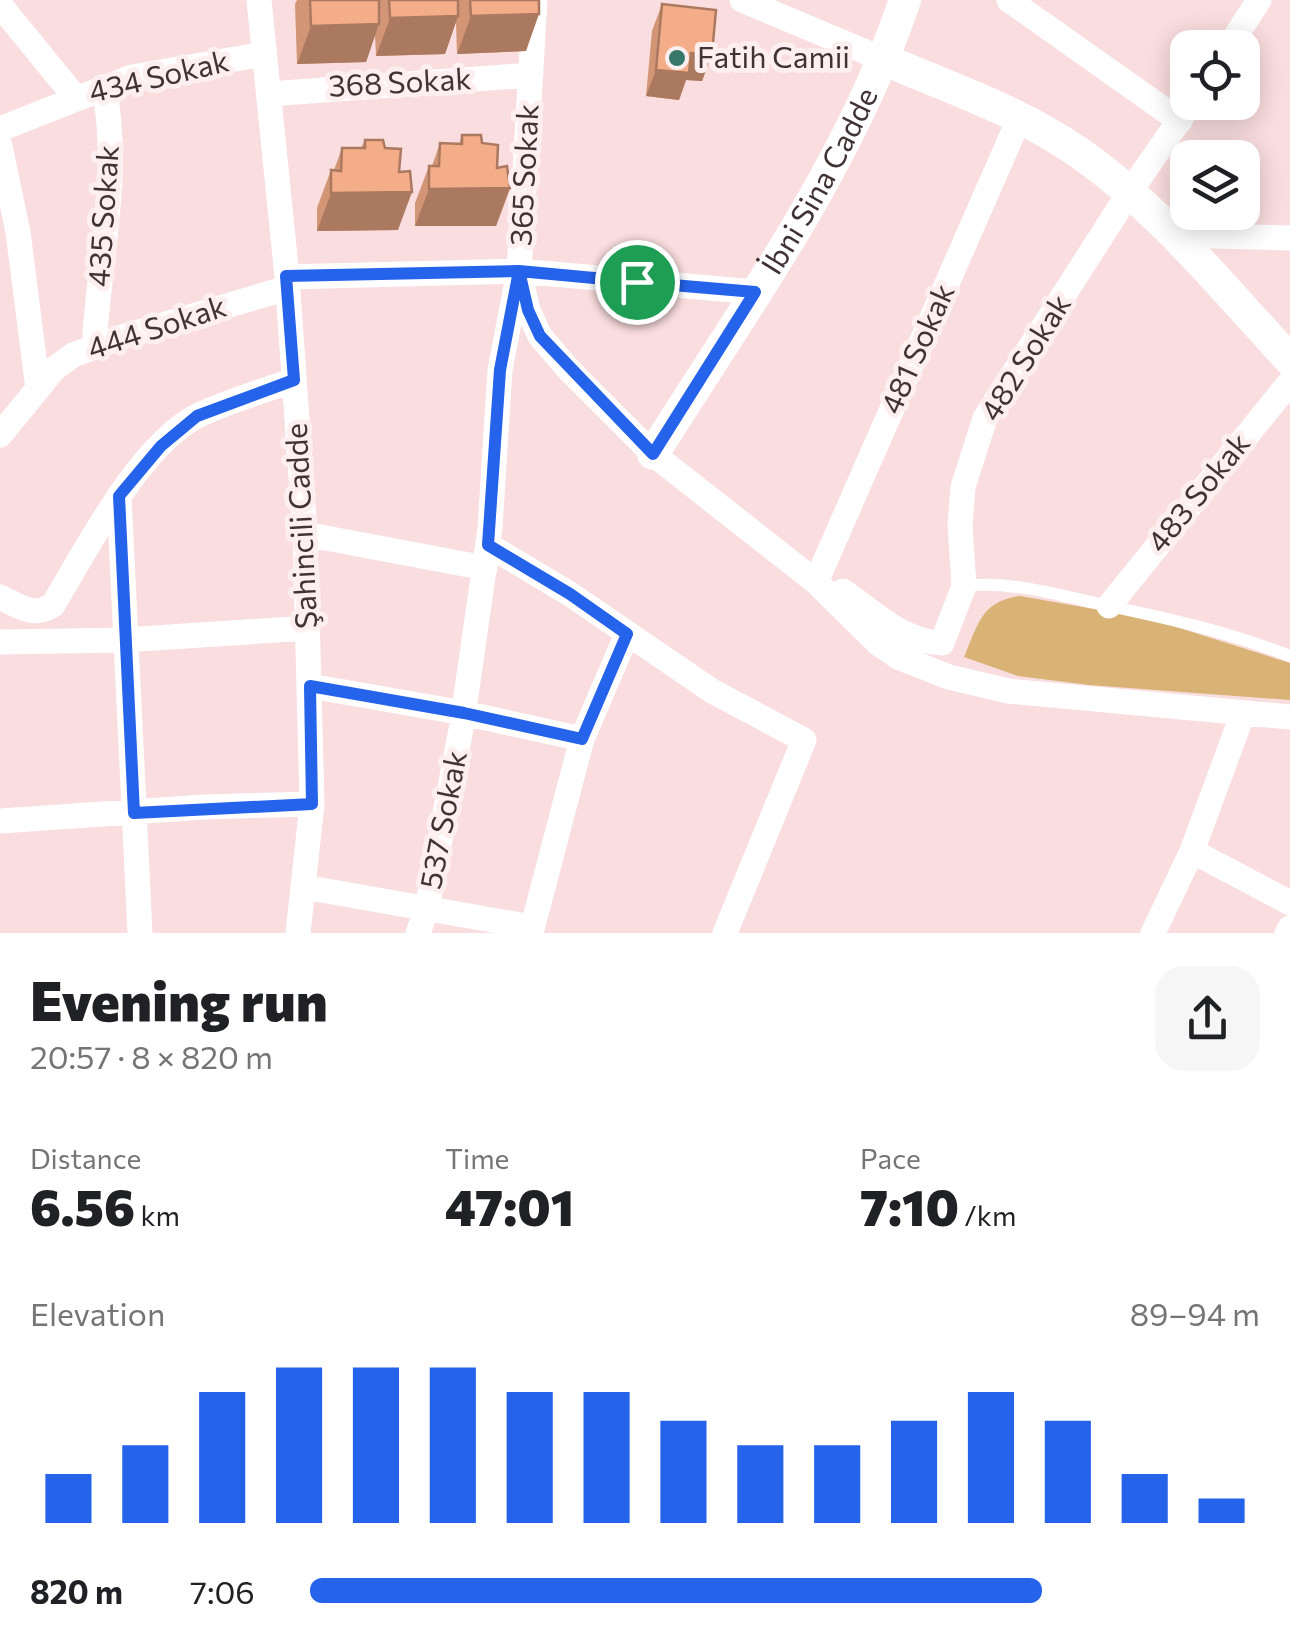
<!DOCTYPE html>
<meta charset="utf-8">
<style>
:root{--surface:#fff;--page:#f6f6f6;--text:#202124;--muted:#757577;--accent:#2563eb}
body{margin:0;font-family:Commissioner,sans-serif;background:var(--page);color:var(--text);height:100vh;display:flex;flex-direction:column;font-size:38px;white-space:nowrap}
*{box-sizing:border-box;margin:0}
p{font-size:32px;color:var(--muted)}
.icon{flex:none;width:55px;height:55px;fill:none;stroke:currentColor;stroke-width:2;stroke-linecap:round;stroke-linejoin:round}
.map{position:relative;height:933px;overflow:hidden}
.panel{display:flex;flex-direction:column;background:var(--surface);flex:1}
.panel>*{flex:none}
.controls{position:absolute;left:1170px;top:30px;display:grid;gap:20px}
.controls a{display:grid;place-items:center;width:90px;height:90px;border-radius:20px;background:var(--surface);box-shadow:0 5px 25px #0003;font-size:50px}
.pin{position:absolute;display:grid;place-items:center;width:85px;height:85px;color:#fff;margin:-42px;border:5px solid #fff;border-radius:50%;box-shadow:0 2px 10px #0007}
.round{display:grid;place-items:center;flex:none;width:105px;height:105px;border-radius:30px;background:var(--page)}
.summary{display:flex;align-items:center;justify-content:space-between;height:170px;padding:0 30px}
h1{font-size:55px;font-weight:800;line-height:75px}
.stats{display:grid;grid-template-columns:repeat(3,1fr);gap:15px;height:170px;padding:10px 30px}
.stats div{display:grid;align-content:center}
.stats b{font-size:50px;font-weight:800}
.stats small{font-size:28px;font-weight:400}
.stats p{font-size:28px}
.chart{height:280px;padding:20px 30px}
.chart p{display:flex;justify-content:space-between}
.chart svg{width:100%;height:180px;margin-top:10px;stroke:var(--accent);stroke-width:6}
ul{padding:0 30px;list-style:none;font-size:32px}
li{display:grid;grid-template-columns:160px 120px 1fr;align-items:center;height:75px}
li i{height:25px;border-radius:12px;background:var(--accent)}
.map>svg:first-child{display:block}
.green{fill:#d8b375}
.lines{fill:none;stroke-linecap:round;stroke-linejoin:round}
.lane{stroke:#fff;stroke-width:12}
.street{stroke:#fff;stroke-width:25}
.secondary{stroke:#fff;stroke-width:32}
.wall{fill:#d29576}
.shaded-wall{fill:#ab7960}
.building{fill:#f4ad89;stroke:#ab7960;stroke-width:2.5}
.route-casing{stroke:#fff;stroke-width:20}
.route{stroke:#2563eb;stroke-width:12}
.poi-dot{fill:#357869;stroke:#fdeeef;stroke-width:4}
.labels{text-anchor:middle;stroke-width:10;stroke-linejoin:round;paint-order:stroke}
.poi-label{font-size:30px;fill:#413334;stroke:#fdeeef;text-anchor:start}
.street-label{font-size:30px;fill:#413334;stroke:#fdeeef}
</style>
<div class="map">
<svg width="1290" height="933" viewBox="0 0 1290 933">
<rect width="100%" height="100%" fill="#faddde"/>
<path class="green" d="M1020,596L1151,619L1290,663V700L1089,685L1018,676L964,657C978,625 981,601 1020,596Z"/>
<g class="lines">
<path class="lane" d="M964,586C1008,581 1052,593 1095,603C1162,617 1226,631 1290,656"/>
<path class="street" d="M259,0L287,277L305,534L312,804L298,933
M742,0L885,60
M1009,0L1180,121
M0,5L75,97
M1228,48L1259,0
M269,94L531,75
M0,129L132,77L264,54
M0,146L18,232L38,389
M1175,235L1290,238
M519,271L528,310L540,336L569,370L653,454L816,582L879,644L898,657L949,677L1008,691L1290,717
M287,277L519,271L755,292
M94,347C99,259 121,174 104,87
M0,435L54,369L73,355L122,337L287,288
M119,496L140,933
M305,534L485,568
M488,545L570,594L712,691L804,740L725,933
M816,582L1020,117
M843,591C875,613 903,642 942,643L964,586L960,525L963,487L985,418L1129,193L1192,102
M0,597C19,606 33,618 53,605C86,550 140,444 199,415C229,401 263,391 294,380
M1109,606L1290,382
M0,642L124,640L308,628
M310,686L464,713L582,739
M0,821L204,807L312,804
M1192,851L1290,903
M304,887L532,927
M418,933L427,908L462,724L490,528L500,370L519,271L535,0
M531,933L582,739L627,634
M1153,933L1192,851L1243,713
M1287,933L1290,928"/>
<g class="secondary">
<path d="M885,60C950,88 1019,111 1078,152C1159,208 1223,288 1290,360"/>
<path id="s1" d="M653,454C745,307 849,166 905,0"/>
</g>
</g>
<path class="wall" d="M297,0H539L526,51L457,54L456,22L445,54L376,56L375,35L366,62L297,64L295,4Z
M662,4L712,54L702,81L686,80L679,100L646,96L652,31Z
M462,135L482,143L510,188L496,226H415V203L429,166H432L440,143L459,144Z
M365,140L385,148L399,172L398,230L317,231V208L331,170H334L342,148H361Z"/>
<path class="shaded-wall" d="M539,14L526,51L457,54L471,16Z
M458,16L445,54L376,56L390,18Z
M379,24L366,62L297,64L311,26Z
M691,53L712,54L702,81L686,80L679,100L646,96L656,70Z
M510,188L496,226H415L429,189Z
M412,192L398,230L317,231L331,193Z"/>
<path class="building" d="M310,0H379V24L311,26Z
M389,0H458V16L390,18Z
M470,0H539V14L471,16Z
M662,4L716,10L712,54L691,53L689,73L656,70Z
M462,135H481L482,143L498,145L497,168L507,166L510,188L429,189V166H439L440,143L462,144Z
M365,140H383L385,148L401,149L399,172L410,171L412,192L331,193V170L341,171L342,148H365Z"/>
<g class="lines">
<defs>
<path id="route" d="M637,282L519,271L286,276L294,380L197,416L161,446L119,496L134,813L312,804L310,686L464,713L582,739L627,634L570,594L488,545L500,370L519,271L528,310L540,336L653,454L755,292L637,282"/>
</defs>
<use href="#route" class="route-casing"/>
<use href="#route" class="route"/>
</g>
<circle class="poi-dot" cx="677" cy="58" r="10"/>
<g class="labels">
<g class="poi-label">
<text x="697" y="68">Fatih Camii</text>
</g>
<g class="street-label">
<text transform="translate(159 77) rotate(-13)" y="10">434 Sokak</text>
<text transform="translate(400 83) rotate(-3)" y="10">368 Sokak</text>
<text transform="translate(525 175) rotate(-87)" y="10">365 Sokak</text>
<text dy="10" stroke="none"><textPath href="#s1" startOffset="320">İbni Sina Cadde</textPath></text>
<text transform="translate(104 216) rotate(-86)" y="10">435 Sokak</text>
<text transform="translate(157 328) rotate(-18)" y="10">444 Sokak</text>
<text transform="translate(918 349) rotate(-66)" y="10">481 Sokak</text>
<text transform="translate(1026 358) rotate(-58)" y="10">482 Sokak</text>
<text transform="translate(1199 493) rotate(-51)" y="10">483 Sokak</text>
<text transform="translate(302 526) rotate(-93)" y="10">Şahincili Cadde</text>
<text transform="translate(444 820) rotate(-79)" y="10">537 Sokak</text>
</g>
</g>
</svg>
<div class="controls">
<a><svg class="icon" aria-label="locate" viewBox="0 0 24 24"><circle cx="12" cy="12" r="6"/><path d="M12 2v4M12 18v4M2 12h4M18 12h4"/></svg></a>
<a><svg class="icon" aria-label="layers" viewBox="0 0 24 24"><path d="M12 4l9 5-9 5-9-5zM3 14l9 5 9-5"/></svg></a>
</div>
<div class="pin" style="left:637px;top:282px;background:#1e9e55"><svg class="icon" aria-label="arrive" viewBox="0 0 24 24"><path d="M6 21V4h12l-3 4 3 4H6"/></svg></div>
</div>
<section class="panel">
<div class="summary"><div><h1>Evening run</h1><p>20:57 · 8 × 820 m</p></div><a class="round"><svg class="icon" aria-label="share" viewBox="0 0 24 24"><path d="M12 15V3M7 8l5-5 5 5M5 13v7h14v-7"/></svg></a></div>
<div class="stats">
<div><p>Distance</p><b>6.56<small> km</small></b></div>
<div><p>Time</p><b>47:01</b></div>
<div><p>Pace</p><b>7:10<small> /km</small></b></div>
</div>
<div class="chart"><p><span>Elevation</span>89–94 m</p>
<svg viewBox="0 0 160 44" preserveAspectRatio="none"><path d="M5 44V32M15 44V25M25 44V12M35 44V6M45 44V6M55 44V6M65 44V12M75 44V12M85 44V19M95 44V25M105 44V25M115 44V19M125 44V12M135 44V19M145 44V32M155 44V38"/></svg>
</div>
<ul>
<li><b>820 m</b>7:06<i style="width:77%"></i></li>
</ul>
</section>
